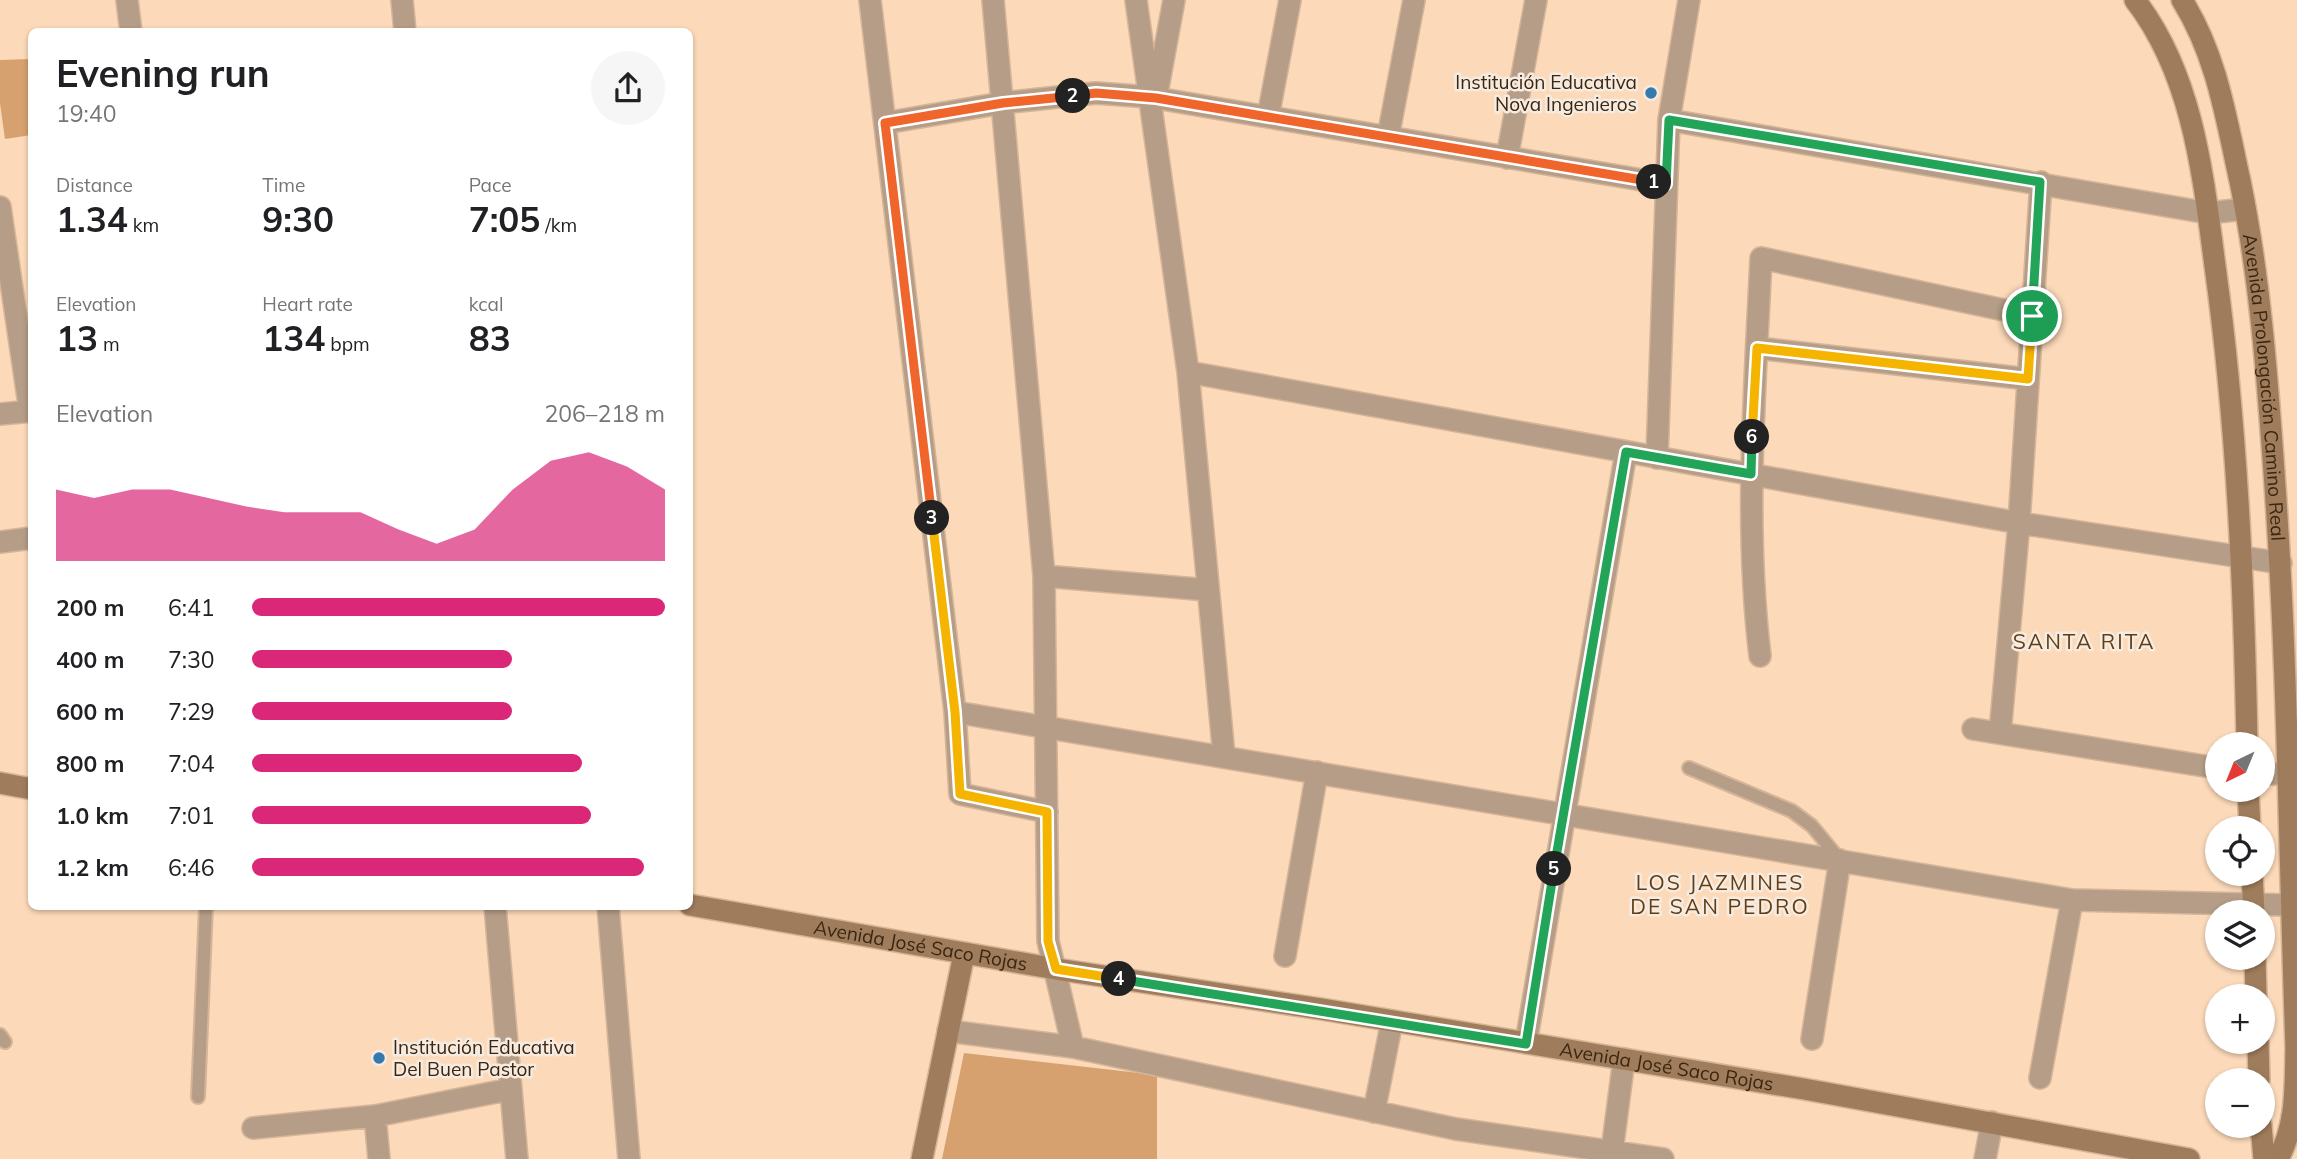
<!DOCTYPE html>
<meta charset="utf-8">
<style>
:root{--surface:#fff;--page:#f6f6f6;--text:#202124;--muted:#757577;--accent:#db2777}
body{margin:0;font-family:Mulish,sans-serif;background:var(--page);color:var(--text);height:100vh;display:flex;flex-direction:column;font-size:26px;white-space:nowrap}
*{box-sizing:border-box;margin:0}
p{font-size:23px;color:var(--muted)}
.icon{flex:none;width:38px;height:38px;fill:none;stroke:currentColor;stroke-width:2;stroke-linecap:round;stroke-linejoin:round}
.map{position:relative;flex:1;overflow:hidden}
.side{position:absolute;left:28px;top:28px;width:665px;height:882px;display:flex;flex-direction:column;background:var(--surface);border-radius:10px;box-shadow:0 2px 5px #0004}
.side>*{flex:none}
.needle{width:46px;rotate:223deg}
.fabs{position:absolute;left:2205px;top:732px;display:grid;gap:14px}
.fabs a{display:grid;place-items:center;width:70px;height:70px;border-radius:50%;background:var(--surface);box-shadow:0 2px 5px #0004;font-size:35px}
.pin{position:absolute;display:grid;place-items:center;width:60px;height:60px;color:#fff;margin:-30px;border:4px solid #fff;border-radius:50%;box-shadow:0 2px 7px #0007}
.km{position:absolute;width:35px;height:35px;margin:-18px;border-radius:50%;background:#222;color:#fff;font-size:19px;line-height:35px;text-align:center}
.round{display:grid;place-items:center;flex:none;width:74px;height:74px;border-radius:37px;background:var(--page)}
.head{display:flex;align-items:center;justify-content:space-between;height:119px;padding:0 28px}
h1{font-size:38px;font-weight:700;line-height:52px}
.stats{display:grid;grid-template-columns:repeat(3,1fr);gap:10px;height:119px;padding:7px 28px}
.stats div{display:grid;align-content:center}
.stats b{font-size:35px;font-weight:700}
.stats small{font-size:19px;font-weight:400}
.stats p{font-size:19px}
.chart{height:196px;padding:14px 28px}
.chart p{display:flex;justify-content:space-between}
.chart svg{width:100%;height:126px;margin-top:7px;fill:var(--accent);opacity:.7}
ul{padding:0 28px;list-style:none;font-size:23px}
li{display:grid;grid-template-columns:112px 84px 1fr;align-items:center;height:52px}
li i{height:18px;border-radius:9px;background:var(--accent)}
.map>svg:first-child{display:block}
.green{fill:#d6a16e}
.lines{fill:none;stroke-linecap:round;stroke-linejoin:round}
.lane-casing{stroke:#d5b597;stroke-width:16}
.street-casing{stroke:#d5b597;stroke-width:24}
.secondary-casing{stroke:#d5b597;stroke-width:24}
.lane{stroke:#b59d87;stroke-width:12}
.street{stroke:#b59d87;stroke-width:21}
.secondary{stroke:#9f7c5b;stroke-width:21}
.split-1-casing{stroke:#fff;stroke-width:14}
.split-2-casing{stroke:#fff;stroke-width:14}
.split-3-casing{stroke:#fff;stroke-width:14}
.split-4-casing{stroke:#fff;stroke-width:14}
.split-5-casing{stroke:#fff;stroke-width:14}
.split-6-casing{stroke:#fff;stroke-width:14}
.split-7-casing{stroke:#fff;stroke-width:14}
.split-1{stroke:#22a559;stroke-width:9}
.split-2{stroke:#f0652b;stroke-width:9}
.split-3{stroke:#f0652b;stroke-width:9}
.split-4{stroke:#f5b400;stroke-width:9}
.split-5{stroke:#22a559;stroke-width:9}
.split-6{stroke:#22a559;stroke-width:9}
.split-7{stroke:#f5b400;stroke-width:9}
.poi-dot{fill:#357aaf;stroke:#f6ebe0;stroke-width:2.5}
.labels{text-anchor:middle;stroke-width:5;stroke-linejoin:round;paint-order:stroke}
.poi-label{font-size:19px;fill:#3b2610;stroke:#f6ebe0;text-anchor:end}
.street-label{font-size:19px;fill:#3b2610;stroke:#f6ebe0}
.neighbourhood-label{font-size:21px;letter-spacing:2px;fill:#623d14;stroke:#f6ebe0}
</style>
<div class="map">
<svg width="2297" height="1159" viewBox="0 0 2297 1159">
<rect width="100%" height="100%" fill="#fbd9b9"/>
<path class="green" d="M31,59V135L5,139L0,103V60Z
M964,1053L1157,1075V1159H942Z"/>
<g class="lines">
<defs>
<path id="lane" d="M1689,768L1792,811L1812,826L1840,860
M0,1035L5,1042
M198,1097L206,906"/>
<path id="street" d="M127,0L131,32
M402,0L405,32
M870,0L955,712L960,794L1047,812
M993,0L1044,576L1048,941L1073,1047
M1136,0L1188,372L1224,756
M1156,98L1174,0
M1268,117L1290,0
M1669,120L2208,213L2245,209
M885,123L1002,103L1096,93L1150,97L1666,184
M1388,137L1414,0
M1507,158L1536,0
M0,207L30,411
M1757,348L2028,379
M1188,372L2019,523L2281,563
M0,414L32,411
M1657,458L1669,120L1689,0
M0,542L32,538
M1044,576L1208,590
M1760,656C1744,523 1755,390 1761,258L2032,316
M955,712L2072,900L2291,905
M1973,729L2217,768
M2000,733L2019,523L2041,182
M2263,774H2288
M495,906L517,1159
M608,906L629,1159
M1285,956L1317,772
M948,1031L1073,1047L1456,1129L1663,1159
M1812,1039L1840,860
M1526,1043L1626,452
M2040,1078L2072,900
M1374,1112L1392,1021
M375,1116L379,1159
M253,1128L375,1116L511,1089
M1611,1159L1624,1059
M1985,1159L1992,1122"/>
<g id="secondary">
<path d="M2135,0C2193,75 2203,175 2215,266C2237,424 2244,584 2247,744"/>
<path id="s1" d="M2182,0C2217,56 2226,118 2240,181C2260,278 2267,374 2274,472C2288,664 2289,856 2296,1048C2295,1087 2297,1124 2278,1159"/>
<path d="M0,783L32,789"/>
<path d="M2248,789L2250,828"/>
<path d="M2252,873L2254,912"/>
<path id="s2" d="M690,905L1056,969L1321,1009L1804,1089L2189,1159"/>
<path d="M2255,957L2256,996"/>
<path d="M2258,1041L2259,1080"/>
<path d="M2261,1125L2264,1159"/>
<path d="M922,1159L964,954"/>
</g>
</defs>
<use href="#lane" class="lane-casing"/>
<use href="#street" class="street-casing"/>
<use href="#secondary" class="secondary-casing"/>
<use href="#lane" class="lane"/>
<use href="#street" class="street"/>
<use href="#secondary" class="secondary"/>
</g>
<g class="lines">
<defs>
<path id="split-1" d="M1654,182L1666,184L1669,120L2040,182L2032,316"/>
<path id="split-2" d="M1073,96L1096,93L1156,98L1654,182"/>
<path id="split-3" d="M932,518L885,123L1003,103L1073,96"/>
<path id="split-4" d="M932,518L955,712L960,794L1047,812L1048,941L1056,969L1119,979"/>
<path id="split-5" d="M1119,979L1526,1044L1554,869"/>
<path id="split-6" d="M1554,869L1626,452L1751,474L1752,437"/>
<path id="split-7" d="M1752,437L1757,348L2028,379L2032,316"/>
</defs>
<use href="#split-1" class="split-1-casing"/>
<use href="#split-2" class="split-2-casing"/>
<use href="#split-3" class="split-3-casing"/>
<use href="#split-4" class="split-4-casing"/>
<use href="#split-5" class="split-5-casing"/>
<use href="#split-6" class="split-6-casing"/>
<use href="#split-7" class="split-7-casing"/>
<use href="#split-1" class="split-1"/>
<use href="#split-2" class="split-2"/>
<use href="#split-3" class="split-3"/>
<use href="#split-4" class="split-4"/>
<use href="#split-5" class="split-5"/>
<use href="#split-6" class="split-6"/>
<use href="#split-7" class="split-7"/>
</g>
<g class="poi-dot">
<circle cx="1651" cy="93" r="7"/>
<circle cx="379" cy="1058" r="7"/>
</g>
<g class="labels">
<g class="poi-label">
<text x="1637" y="89">Institución Educativa<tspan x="1637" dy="22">Nova Ingenieros</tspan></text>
<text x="393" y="1054" text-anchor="start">Institución Educativa<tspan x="393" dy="22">Del Buen Pastor</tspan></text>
</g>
<g class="street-label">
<text dy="7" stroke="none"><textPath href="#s1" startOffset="399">Avenida Prolongación Camino Real</textPath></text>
<text dy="7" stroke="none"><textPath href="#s2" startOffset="234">Avenida José Saco Rojas</textPath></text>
<text dy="7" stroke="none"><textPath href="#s2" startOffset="990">Avenida José Saco Rojas</textPath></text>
</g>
<g class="neighbourhood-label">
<text x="2084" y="649">SANTA RITA</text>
<text x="1720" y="890">LOS JAZMINES<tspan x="1720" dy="24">DE SAN PEDRO</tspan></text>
</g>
</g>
</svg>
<div class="fabs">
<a><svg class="needle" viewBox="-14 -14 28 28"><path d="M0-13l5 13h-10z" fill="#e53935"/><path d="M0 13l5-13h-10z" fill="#757577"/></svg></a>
<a><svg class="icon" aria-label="locate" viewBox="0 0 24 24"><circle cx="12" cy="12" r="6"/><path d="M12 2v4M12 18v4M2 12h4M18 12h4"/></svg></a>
<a><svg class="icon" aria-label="layers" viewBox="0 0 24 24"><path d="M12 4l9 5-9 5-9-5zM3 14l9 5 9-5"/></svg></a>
<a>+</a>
<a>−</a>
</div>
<div class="pin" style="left:2032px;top:316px;background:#1e9e55"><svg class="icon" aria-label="arrive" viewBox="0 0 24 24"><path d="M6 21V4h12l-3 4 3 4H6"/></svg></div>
<b class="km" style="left:1654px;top:182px">1</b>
<b class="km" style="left:1073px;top:96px">2</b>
<b class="km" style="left:932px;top:518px">3</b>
<b class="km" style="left:1119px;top:979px">4</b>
<b class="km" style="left:1554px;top:869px">5</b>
<b class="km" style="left:1752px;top:437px">6</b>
<section class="side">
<div class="head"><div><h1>Evening run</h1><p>19:40</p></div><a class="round"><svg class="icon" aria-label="share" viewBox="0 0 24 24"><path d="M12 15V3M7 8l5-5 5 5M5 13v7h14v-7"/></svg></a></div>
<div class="stats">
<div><p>Distance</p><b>1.34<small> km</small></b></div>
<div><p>Time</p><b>9:30</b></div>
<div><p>Pace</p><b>7:05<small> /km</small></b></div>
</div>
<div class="stats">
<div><p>Elevation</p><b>13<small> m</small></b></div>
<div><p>Heart rate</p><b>134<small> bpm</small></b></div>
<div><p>kcal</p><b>83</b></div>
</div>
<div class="chart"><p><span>Elevation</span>206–218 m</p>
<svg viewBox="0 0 160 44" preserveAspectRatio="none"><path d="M0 44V19L10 22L20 19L30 19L40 22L50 25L60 27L70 27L80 27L90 33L100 38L110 33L120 19L130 9L140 6L150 11L160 19V44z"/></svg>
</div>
<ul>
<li><b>200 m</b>6:41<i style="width:100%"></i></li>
<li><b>400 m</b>7:30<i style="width:63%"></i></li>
<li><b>600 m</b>7:29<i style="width:63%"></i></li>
<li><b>800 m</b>7:04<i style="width:80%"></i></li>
<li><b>1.0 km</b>7:01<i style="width:82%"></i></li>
<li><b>1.2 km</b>6:46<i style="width:95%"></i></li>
</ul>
</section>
</div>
